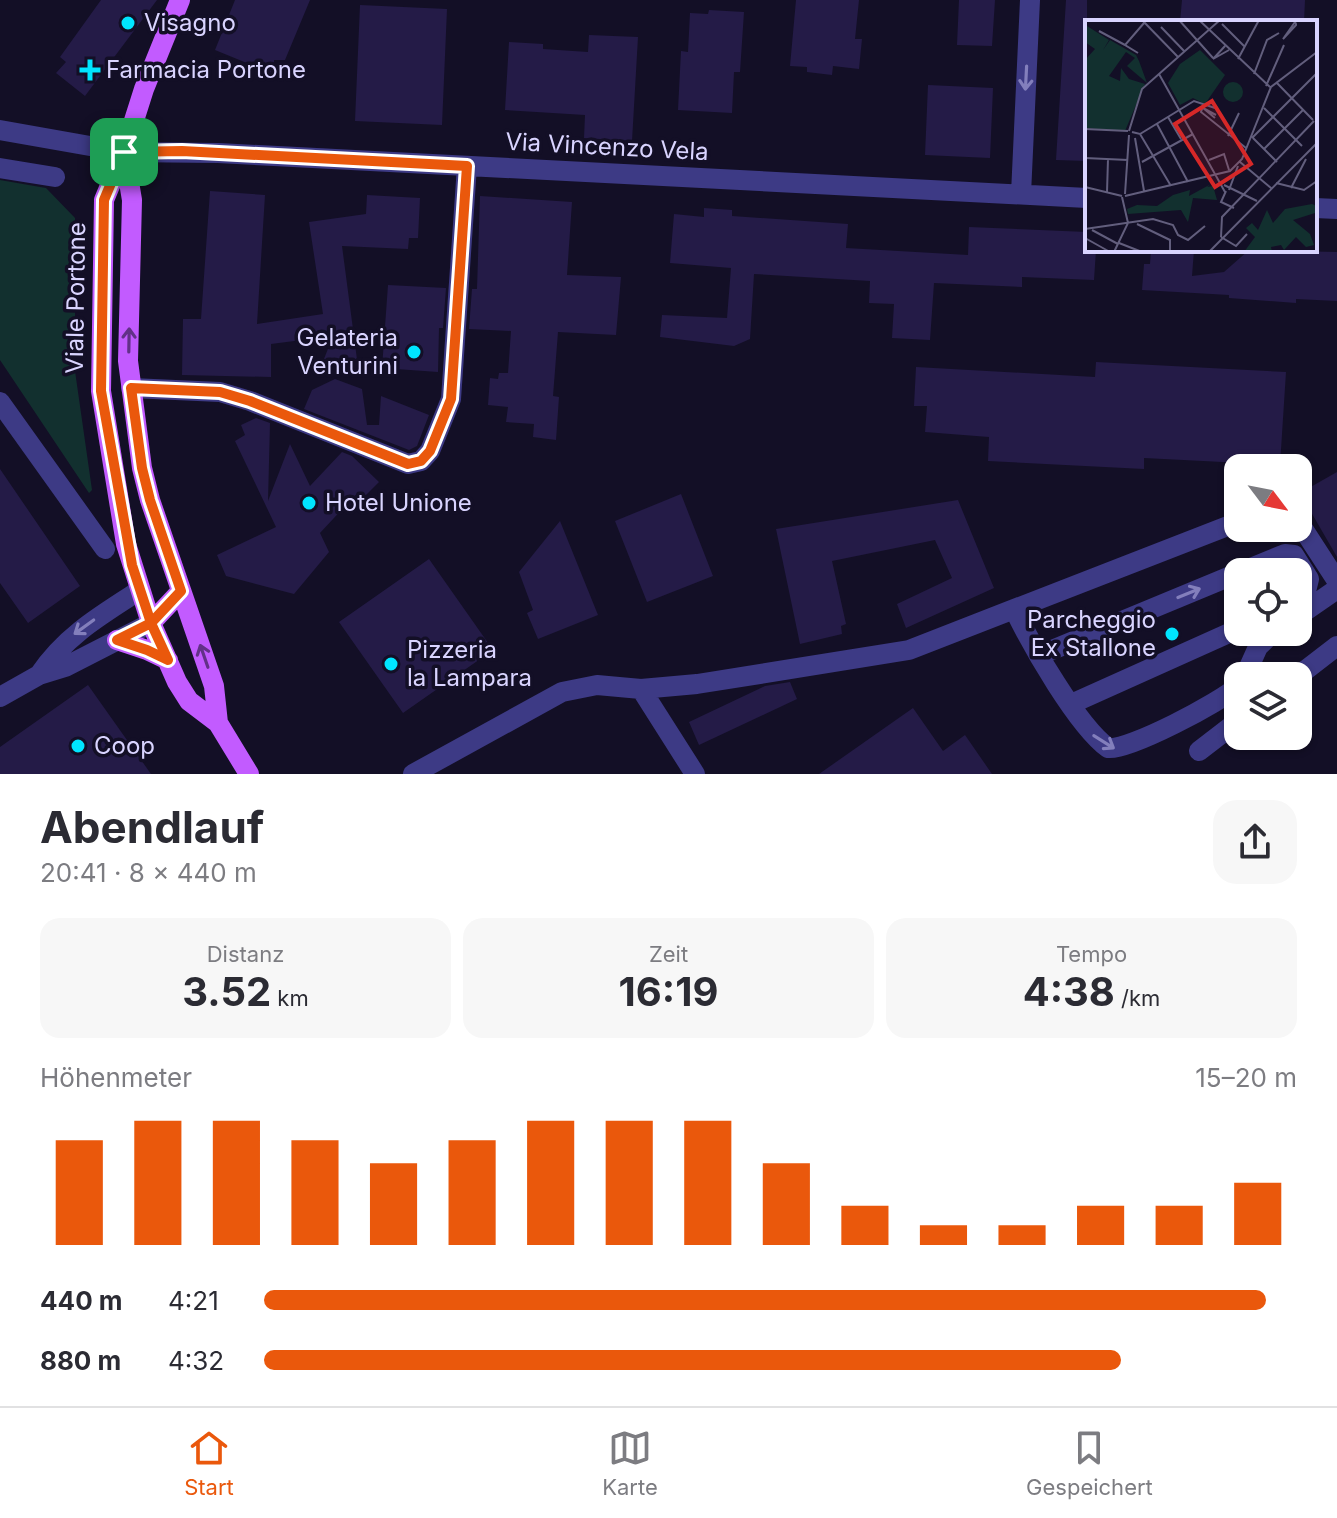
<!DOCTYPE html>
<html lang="de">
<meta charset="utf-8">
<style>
:root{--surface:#fff;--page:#f7f7f7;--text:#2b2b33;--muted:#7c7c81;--line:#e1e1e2;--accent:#ea580c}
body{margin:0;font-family:Inter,sans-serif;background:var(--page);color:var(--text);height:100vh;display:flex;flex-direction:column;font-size:30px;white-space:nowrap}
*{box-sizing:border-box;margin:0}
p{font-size:26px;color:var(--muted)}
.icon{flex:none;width:44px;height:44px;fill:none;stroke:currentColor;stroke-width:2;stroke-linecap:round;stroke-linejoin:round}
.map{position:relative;height:774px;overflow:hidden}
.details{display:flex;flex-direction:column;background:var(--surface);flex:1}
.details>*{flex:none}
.needle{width:52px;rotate:122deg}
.controls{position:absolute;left:1224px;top:454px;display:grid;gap:16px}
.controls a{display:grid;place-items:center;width:88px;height:88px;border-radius:16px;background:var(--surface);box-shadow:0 2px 6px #0004;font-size:40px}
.pin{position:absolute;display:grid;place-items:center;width:68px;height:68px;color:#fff;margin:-34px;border-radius:16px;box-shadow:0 4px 12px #0006}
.round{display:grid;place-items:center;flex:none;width:84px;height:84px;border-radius:24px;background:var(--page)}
.headline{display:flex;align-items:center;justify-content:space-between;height:136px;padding:0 40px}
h1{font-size:44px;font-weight:700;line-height:60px}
.metrics{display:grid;grid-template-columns:repeat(3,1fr);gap:12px;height:136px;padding:8px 40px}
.metrics div{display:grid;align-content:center;border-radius:20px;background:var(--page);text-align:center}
.metrics b{font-size:40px;font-weight:700}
.metrics small{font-size:22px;font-weight:400}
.metrics p{font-size:22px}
.chart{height:224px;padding:16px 40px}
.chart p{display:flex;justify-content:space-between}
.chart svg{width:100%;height:144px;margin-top:8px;stroke:var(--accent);stroke-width:6}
ul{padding:0 40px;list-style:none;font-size:26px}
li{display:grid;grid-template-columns:128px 96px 1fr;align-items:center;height:60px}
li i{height:20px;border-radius:10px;background:var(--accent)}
.tabs{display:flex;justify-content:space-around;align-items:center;height:112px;border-top:2px solid var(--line);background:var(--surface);font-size:22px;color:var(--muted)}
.tabs a{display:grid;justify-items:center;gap:4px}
.tabs .active{color:var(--accent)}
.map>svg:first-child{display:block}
.green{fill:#12302f}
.building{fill:#241b47}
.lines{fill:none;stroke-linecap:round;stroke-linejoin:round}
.minor{stroke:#3d3a85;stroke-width:20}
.major{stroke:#c25bff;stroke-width:20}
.oneway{stroke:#837fbc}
.oneway2{stroke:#623188}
.route-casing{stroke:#fff;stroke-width:16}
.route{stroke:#ea580c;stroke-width:10}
.poi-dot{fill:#00e5ff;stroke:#130f26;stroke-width:3}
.labels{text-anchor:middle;stroke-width:7;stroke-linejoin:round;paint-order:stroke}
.poi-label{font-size:24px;fill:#d9d4ff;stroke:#130f26;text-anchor:start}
.street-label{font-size:24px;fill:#d9d4ff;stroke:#130f26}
.inset-road{fill:none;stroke:#625e7d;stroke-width:2}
.view{fill:#d62828;fill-opacity:0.15;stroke:#d62828;stroke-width:4}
.inset-edge{fill:none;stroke:#d9d4ff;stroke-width:4}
</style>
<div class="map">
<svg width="1337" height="774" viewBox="0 0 1337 774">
<rect width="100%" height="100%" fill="#130f26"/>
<path class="green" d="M0,180L46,188L75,218V371L92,490L89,493L0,360Z"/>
<path class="building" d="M101,0H157L85,96L56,73L66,62L60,57Z
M235,0H310L285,60H274V74L215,50Z
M796,0H859L855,39H862L859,69L833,66L832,75L807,72V67L790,66Z
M959,0H995L992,46L957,45Z
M1066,0H1087V161L1056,160Z
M1182,0H1305L1304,22H1180Z
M360,5L447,9L442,125L355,121Z
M709,10L744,12L740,72H734L732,113L678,110L681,51L688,52L690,13L708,14Z
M589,35L638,37L632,141L584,138L585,115L505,110L509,42L543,44V49L588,52Z
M928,85L993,88L990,158L925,155Z
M210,191L265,195L257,324L323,314L309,222L366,214L367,195L420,198L418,238H409L408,249L342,246L358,367L322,364L333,336L271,344V377L182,375L183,319H201Z
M480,196L572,202L567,275L621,277L616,335L558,332L553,396L559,397L556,440L533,437L534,424L506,422L508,407L488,405L490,378L498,379L499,373H508L511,331L469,329L472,289H477Z
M704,208L732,210V216L848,224L846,248L968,255L969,227L1087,232V250H1096L1094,280L1022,277V287L934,283L930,340L892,338L894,304L869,303L870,281L754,274L750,339L734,346L660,337L662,315L727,318L731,268L670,263L674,214L704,217Z
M1151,250H1194L1192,276L1224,272L1249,250L1337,252V301L1296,299V303L1229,298V295L1142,290L1144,264H1150Z
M388,285L446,288L443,328H439L438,372L382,368Z
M1096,362L1286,372L1280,465L1144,458V469L988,461L989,437L925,432L927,406H914L916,367L1095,377Z
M335,379L362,389L367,425H379L381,396L429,415L417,446L409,450L304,409L312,390Z
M256,418L270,423L268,501L290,444L310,486L342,452L352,456L379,482L360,501L358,499L350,507L347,504L320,533L329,552L294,594L226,576L217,555L276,527L235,441L245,435L241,425Z
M0,469L80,586L28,623L0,583Z
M1337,472V557L1300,493Z
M681,494L713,576L647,602L615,521Z
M958,500L994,588L906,628L897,604L952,578L935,540L832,561L846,624L841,626L842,634L800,644L776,529Z
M560,521L598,615L538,639L527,613L533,610L519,572Z
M429,559L493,650L403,713L339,622Z
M790,682L797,699L699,745L689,722L765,686Z
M88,685L151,774H0V747Z
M913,708L943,751L965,735L992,774H819Z"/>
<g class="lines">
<path class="minor" d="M0,130L124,152L218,153L1087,198
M0,168L55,177
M1021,194L1030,0
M1315,208L1337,209
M131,388L220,392L250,401L408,464L421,461L430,451L451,399L467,166
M0,402L105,549
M1298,521L1337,581
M1241,572L1285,554L1294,555L1309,579L1306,591L1298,600
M1014,609C1032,646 1077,725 1108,748C1128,751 1221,702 1238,686
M1298,616L1337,589
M1040,655L1238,573
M39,675C65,636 101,615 140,590
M1245,676L1258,647L1273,632
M1298,676L1337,646
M641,689L695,774
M0,697L39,675L65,667L151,623
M1071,704L1238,629
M1199,751L1238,721
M413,774L562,692L597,685L641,689L697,684L909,650L1238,522"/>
<path class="major" d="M180,0L144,89L124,152L104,200L101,391L126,544L151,623L177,682L189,701L218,723L249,774
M124,152L132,200L128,361L142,468L150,500L214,686L218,723
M151,623L181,591
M117,640L147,650L168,660"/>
</g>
<defs><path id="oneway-shaft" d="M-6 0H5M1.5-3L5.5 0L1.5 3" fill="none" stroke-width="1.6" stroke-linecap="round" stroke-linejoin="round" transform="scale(2)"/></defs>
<g class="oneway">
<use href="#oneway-shaft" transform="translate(1026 78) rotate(93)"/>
<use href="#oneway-shaft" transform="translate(1189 593) rotate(-22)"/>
<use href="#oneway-shaft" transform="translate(84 627) rotate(144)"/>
<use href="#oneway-shaft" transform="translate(1104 742) rotate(32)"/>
</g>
<g class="oneway2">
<use href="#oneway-shaft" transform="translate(129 340) rotate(-89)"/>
<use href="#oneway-shaft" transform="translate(204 656) rotate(-109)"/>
</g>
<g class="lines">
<defs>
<path id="route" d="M124,152L104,200L101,391L132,565L151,623L168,660L147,650L117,640L151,623L181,591L150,500L142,468L131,388L220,392L250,401L408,464L421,461L430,451L451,399L467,166L182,151L124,152"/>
</defs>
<use href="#route" class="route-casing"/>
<use href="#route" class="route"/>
</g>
<g class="poi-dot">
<circle cx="128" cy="23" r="8"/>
<path d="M86 58h8v8h8v8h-8v8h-8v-8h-8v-8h8z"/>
<circle cx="414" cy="352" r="8"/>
<circle cx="309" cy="503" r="8"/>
<circle cx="1172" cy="634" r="8"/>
<circle cx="391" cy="664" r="8"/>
<circle cx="78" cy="746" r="8"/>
</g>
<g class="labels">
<g class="poi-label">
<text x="144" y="31">Visagno</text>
<text x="106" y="78">Farmacia Portone</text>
<text x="398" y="346" text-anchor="end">Gelateria<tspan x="398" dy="28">Venturini</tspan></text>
<text x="325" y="511">Hotel Unione</text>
<text x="1156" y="628" text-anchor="end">Parcheggio<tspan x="1156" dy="28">Ex Stallone</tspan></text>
<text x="407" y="658">Pizzeria<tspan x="407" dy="28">la Lampara</tspan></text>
<text x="94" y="754">Coop</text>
</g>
<g class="street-label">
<text transform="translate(607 147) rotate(3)" y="8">Via Vincenzo Vela</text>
<text transform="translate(76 298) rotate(-89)" y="8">Viale Portone</text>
</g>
</g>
<g transform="translate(1085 20)">
<rect width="232" height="232" fill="#130f26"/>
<path d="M2,6L24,20L18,30L25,20L51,35L54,41L62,63L42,46L50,38L41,32L24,56L35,61L36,48L44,59L60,64L40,111L0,108V40L10,29L0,22ZM115,30L140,55L120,84L108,78L95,85L83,63L95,44ZM138 72a10 10 0 1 1 20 0a10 10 0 1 1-20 0ZM126,164L122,167L128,166L132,180L108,178L103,202L96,190L43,194L42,189L52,185L72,186L88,175L105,170L104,176ZM227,184L232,186L230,193L208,200L225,214L229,225L221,227L211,217L199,230L196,225L186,227L187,232H159L170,217L161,208L167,203L173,210L182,190L188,203L200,189Z" fill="#12302f"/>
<path class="inset-road" d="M57,0L93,37M94,0L128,38M114,0L185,67M208,0L210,2L211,4V5L198,19L210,2M137,4L160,27M76,7L100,32M14,11L40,25M140,26L128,39L144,30M53,33L40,25L59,3M153,39L174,0M74,54L140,172M169,54L182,20L194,13M191,62L228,100M181,66L199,25M118,86L116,92L161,128M179,88L217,126M83,97L96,119M130,98L118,88L131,95M72,104L103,162M0,109L43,111M44,111L57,69L135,0M47,112L55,114L109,81L130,88M55,114L86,166M143,116L154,93M50,118L59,171M167,118L232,53M168,118L192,142M179,129L218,90M0,138L43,140M124,140L139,134L144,150M57,142L108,114M155,142L186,168M191,163L219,170L232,161M139,165L172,181M0,167L37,176M206,168L221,139M144,170L153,146M141,171L136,182L149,188M22,172L23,139M40,174L44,115M40,176L145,151L157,139L186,67L232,32M52,204L85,220V232M0,209L68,199L88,205L93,215L103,220L120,206M7,210L33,224M136,217L137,197L229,101M136,217L151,226L162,214M0,218L25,232M34,223L57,232M29,232L43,203L37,177M124,232L232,123"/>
<path class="view" d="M127,81L166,144L130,167L90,104Z"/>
<rect width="232" height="232" class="inset-edge"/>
</g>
</svg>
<div class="controls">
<a><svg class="needle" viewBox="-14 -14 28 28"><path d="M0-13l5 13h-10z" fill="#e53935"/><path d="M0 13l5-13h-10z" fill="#7c7c81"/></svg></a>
<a><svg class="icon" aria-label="locate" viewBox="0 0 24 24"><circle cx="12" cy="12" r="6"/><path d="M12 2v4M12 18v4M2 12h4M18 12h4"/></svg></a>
<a><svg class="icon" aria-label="layers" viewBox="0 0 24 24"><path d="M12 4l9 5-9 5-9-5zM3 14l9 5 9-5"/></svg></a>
</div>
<div class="pin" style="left:124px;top:152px;background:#1e9e55"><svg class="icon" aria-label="arrive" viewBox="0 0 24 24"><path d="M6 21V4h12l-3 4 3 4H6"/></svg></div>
</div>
<section class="details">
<div class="headline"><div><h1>Abendlauf</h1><p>20:41 · 8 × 440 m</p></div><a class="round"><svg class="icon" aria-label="share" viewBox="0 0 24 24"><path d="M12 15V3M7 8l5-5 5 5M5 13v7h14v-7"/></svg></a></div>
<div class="metrics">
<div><p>Distanz</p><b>3.52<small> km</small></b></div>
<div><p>Zeit</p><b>16:19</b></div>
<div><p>Tempo</p><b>4:38<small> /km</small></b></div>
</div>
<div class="chart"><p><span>Höhenmeter</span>15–20 m</p>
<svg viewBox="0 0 160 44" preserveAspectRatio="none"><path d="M5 44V12M15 44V6M25 44V6M35 44V12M45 44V19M55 44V12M65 44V6M75 44V6M85 44V6M95 44V19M105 44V32M115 44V38M125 44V38M135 44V32M145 44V32M155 44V25"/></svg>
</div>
<ul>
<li><b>440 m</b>4:21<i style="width:97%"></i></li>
<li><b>880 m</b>4:32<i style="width:83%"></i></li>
</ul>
</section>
<nav class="tabs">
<a class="active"><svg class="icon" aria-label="home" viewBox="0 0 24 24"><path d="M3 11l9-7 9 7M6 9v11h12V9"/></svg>Start</a>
<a><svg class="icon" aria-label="map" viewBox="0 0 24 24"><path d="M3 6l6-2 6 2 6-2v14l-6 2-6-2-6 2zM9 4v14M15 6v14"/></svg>Karte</a>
<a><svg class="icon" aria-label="saved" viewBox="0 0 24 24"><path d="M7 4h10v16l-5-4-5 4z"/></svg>Gespeichert</a>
</nav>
